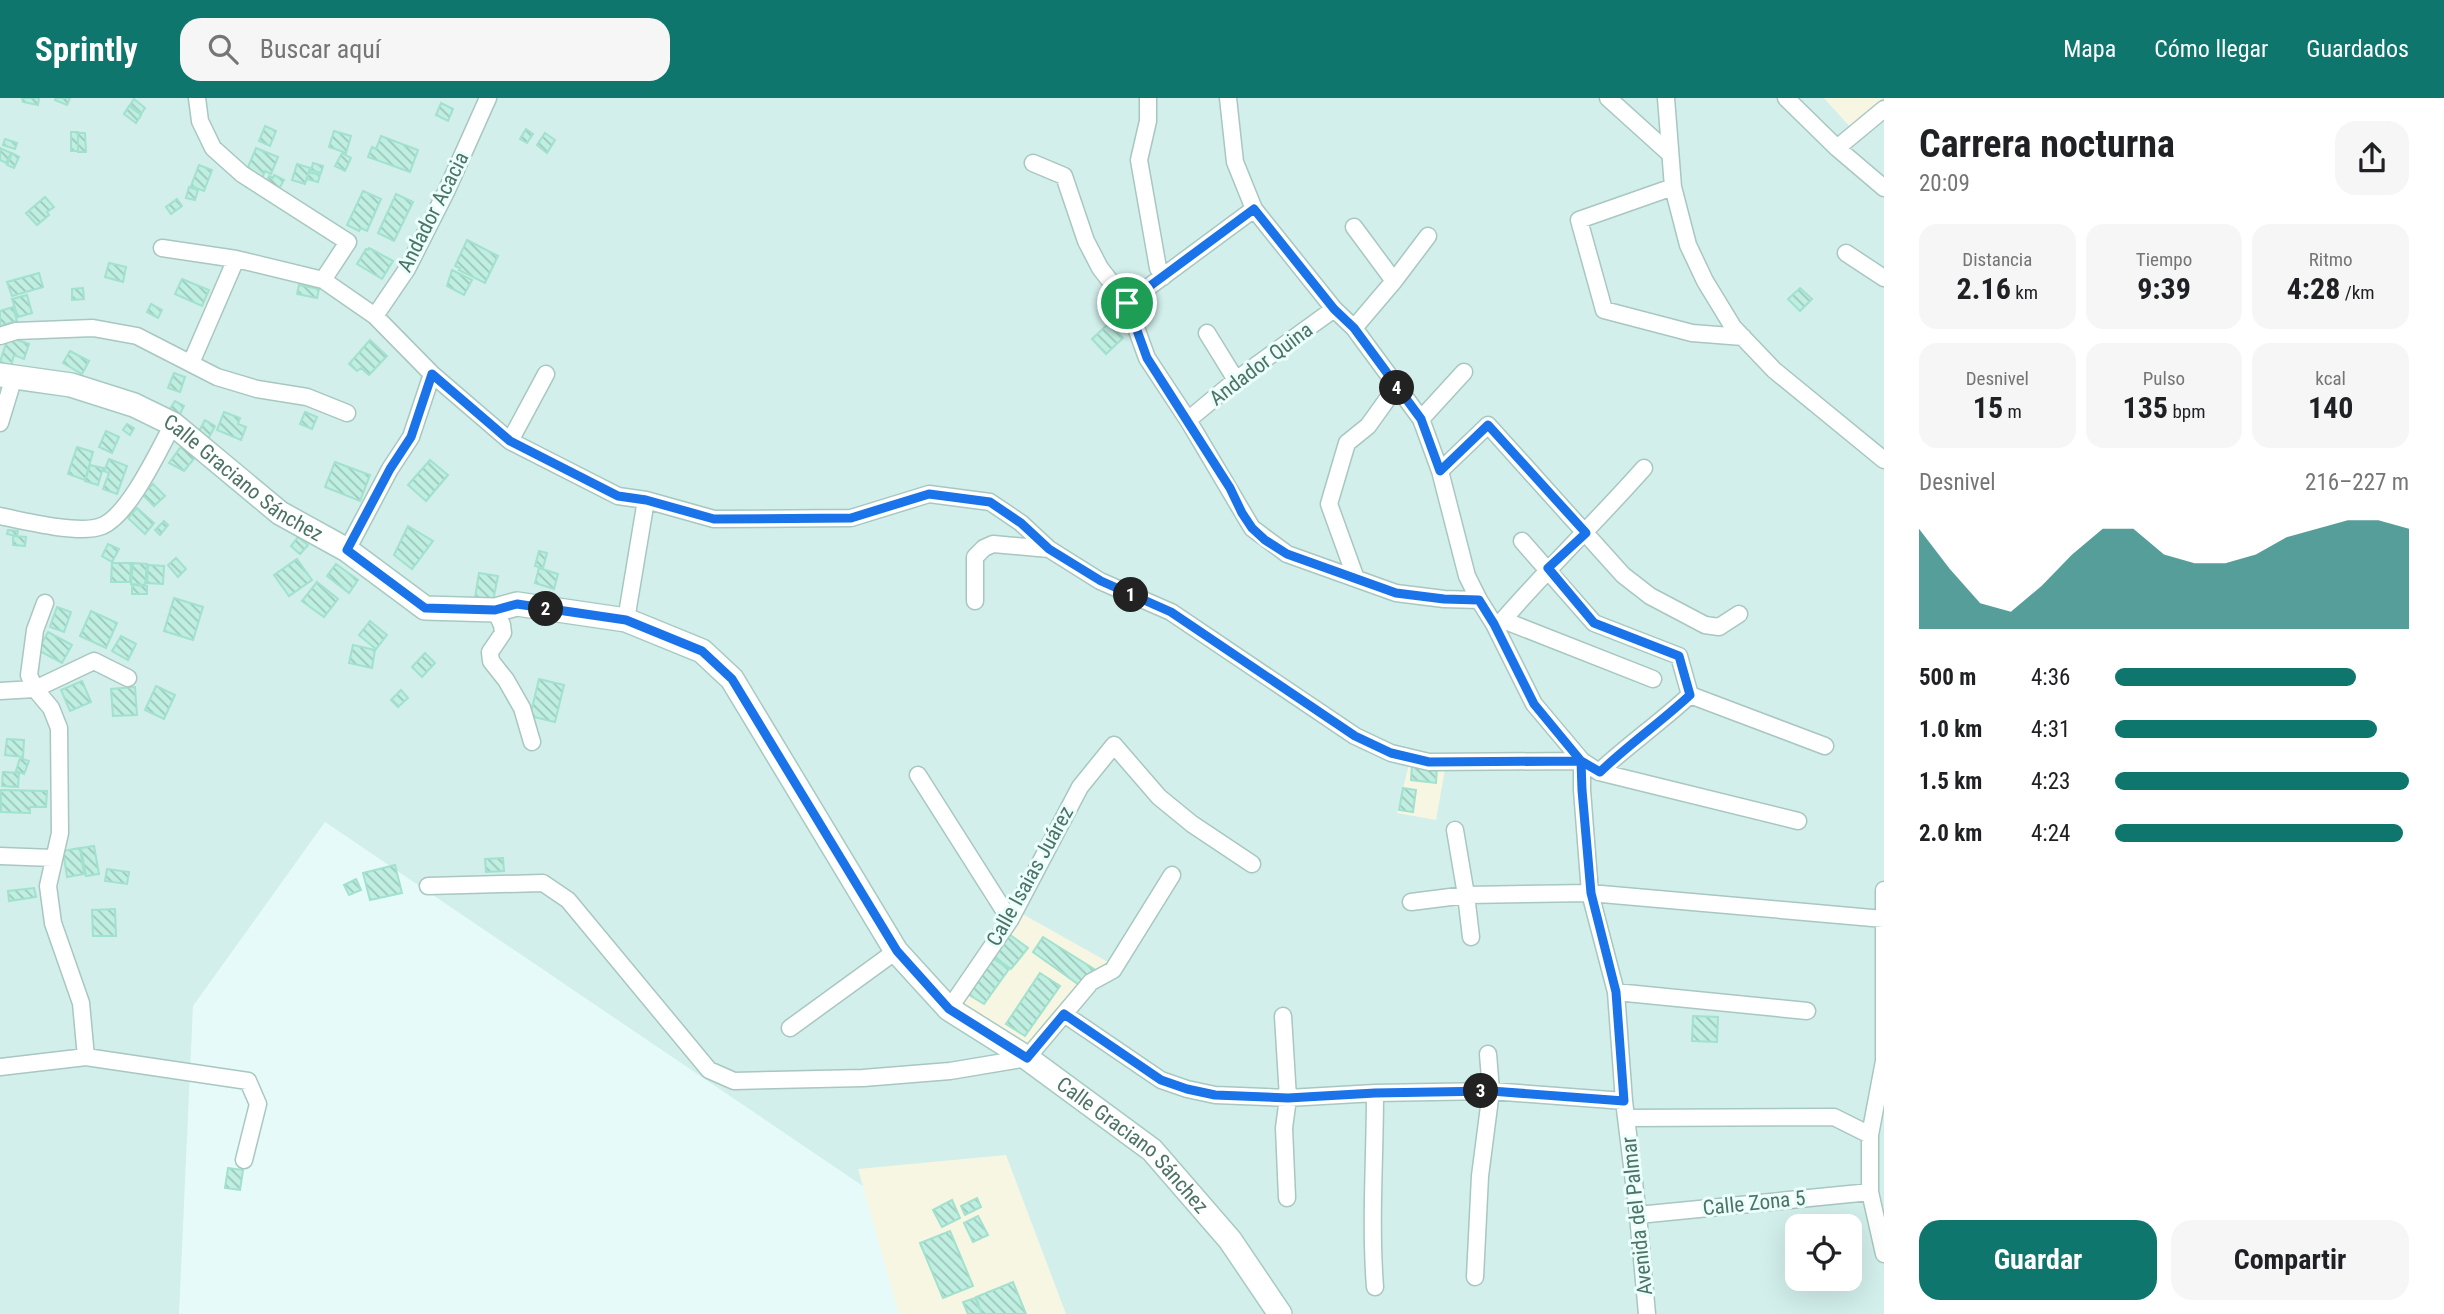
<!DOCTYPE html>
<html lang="es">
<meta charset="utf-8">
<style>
:root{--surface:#fff;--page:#f6f6f6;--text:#202124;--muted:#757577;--accent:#0f766e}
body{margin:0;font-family:"Roboto Condensed",sans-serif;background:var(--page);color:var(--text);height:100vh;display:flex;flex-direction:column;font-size:26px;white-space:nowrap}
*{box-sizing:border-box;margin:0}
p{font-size:23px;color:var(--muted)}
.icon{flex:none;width:38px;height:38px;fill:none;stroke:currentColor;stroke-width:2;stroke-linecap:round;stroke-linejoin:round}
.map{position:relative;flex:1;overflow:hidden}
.side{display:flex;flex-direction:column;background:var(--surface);width:560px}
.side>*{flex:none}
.controls{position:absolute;left:1785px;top:1116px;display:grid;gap:14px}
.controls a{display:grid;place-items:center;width:77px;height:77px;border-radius:14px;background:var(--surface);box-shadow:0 7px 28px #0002;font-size:35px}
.pin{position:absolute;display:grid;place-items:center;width:60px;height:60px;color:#fff;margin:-30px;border:4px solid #fff;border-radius:50%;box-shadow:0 2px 7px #0007}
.km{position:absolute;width:35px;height:35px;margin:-18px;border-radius:50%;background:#222;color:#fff;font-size:19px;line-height:35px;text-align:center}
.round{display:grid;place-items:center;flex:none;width:74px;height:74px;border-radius:21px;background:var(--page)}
.headline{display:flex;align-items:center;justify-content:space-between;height:119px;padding:0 35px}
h1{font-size:38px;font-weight:700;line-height:52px}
.figures{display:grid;grid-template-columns:repeat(3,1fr);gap:10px;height:119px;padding:7px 35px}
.figures div{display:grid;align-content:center;border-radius:18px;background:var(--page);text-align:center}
.figures b{font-size:30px;font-weight:700}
.figures small{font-size:19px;font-weight:400}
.figures p{font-size:19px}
.chart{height:196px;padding:14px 35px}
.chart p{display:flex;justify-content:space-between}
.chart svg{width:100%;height:126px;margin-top:7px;fill:var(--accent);opacity:.7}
.primary-button{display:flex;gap:14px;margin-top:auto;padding:14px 35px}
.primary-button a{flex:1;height:80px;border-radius:21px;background:var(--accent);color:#fff;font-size:28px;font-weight:700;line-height:80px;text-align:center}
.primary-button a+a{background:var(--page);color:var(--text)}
ul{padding:0 35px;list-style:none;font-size:23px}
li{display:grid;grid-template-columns:112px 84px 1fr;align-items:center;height:52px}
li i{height:18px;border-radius:9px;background:var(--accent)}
header{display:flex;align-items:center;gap:42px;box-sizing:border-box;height:98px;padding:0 35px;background:var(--accent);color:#fff}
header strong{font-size:33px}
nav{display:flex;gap:38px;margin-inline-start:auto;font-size:24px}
.search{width:490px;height:63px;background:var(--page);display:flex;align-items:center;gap:18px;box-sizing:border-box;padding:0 24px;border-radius:21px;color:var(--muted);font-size:26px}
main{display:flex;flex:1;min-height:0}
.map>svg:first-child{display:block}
.residential{fill:#d2efeb;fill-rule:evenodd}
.education{fill:#f7f6e3}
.building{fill:url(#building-back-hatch);stroke:#a1e1cd;stroke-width:2}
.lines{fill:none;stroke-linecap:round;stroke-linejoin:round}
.street-casing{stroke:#a8c7c0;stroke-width:19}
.secondary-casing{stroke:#a6cac1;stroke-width:26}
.street{stroke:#fff;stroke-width:16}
.secondary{stroke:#fff;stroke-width:23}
.route-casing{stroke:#fff;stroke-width:14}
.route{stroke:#1a73e8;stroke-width:9}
.labels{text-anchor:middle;stroke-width:6;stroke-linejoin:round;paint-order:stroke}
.street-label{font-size:21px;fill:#4c7366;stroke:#ecfefc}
</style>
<header>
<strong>Sprintly</strong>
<div class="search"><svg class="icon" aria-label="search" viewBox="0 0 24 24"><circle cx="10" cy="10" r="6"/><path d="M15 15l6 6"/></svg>Buscar aquí</div>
<nav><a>Mapa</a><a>Cómo llegar</a><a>Guardados</a></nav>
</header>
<main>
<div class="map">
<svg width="1884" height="1216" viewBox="0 0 1884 1216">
<defs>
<pattern id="building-back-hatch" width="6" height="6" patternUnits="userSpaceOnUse" patternTransform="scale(1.75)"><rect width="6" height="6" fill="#bfefe1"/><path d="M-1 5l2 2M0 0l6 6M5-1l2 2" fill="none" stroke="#9dc6ba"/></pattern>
</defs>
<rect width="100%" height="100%" fill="#e6fbf9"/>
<path class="residential" d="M0,0H1884V1216H1052L325,724L193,908L179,1216H0ZM1797,1129H1850V1181H1797Z"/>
<path class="education" d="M1824,0H1883L1851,30Z
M1410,662L1446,666L1436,722L1397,715Z
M1019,814L1108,864L1026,954L957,905Z
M1006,1057L1066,1216H899L858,1071Z"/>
<path class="building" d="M22,0H39L38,7L23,4Z
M56,0H70L67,7L55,2Z
M134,1L145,10L141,16L130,7Z
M441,5L453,11L448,23L436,17Z
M129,8L141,17L136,25L124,16Z
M265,28L276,33L270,48L259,43Z
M526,31L533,36L527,45L520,41Z
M334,33L351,38L346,55L329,49Z
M71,34H78V53H71Z
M78,35H85L86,54H78Z
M545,35L555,42L547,55L537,47Z
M381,38L418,52L410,74L368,59L372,49L376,51Z
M5,41L17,45L15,51L3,47Z
M0,50L11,55L6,65L0,62Z
M256,50L278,59L271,76L265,73L262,80L246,74Z
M12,55L19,59L14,70L7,67Z
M342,55L351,60L345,73L335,68Z
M313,65L323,68L321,75L311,72Z
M297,66L310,70L305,86L292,82Z
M199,67L212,72L204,93L191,88Z
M309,74L320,77L318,84L307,81Z
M274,77L284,82L279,91L266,85L269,78L273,80Z
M189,89L198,92L195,102L186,100Z
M363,93L381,101L367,133L361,130L359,133L347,127Z
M396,96L413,104L394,143L378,135Z
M45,99L54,109L47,114L49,117L37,127L26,115Z
M177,101L182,108L171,116L166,109Z
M467,142L498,158L485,185L459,172L460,170L455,168Z
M369,150L393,163L382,181L357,166L366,151L368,152Z
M109,165L126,169L123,184L105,179Z
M452,172L472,182L464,197L447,188Z
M39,175L43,189L12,198L7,184Z
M182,181L209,192L202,208L175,196Z
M299,187L319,191L317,200L297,196Z
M83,190L84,201L72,202V191Z
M1800,190L1812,201L1800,213L1788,201Z
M27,197L32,215L18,219L12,201Z
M151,206L162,212L158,220L147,214Z
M13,209L17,223L0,228V213Z
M1109,225L1123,240L1106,256L1092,241Z
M8,239L29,246L24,261L14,257L11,268L0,264Z
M370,242L387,258L369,277L361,270L357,273L349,266Z
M70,253L89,263L82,276L63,265Z
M174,275L185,279L180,294L168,290Z
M175,303L184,308L178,320L168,314Z
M224,314L240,320L238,326L246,329L241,342L217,332Z
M305,314L317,319L312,331L300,326Z
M205,322L215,328L207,343L197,337Z
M127,326L134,330L130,337L123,332Z
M106,333L119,339L112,355L99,349Z
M183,346L197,357L184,373L169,365Z
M77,349L93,354L85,382L68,376Z
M109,361L127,368L117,396L103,391L109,375L104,373Z
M430,362L448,377L426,403L408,387Z
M335,364L370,377L360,403L325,389Z
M90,367L103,370L98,387L85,383Z
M153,386L165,398L154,408L142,396Z
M137,410L154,425L145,436L128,420Z
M164,423L168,427L160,437L155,432Z
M408,428L433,443L412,471L394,457Z
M8,432L18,433L17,438L7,436Z
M13,438L26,439L25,448L13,447Z
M298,439L308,447L300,456L291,448Z
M108,446L119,451L112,464L102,458Z
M539,453L547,455L543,470L535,468Z
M176,460L186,471L178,479L168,467Z
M297,461L312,482L289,498L274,477Z
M112,465H131L130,484H111Z
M133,465L147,466L145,487L131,486Z
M336,466L358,482L349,495L327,478Z
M148,467L164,468L163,486L147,485Z
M539,470L558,476L554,491L535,485Z
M479,475L498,478L493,503L475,500Z
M317,484L338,501L324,519L302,503Z
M132,487L147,488V496H132Z
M174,500L203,509L193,542L164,533Z
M57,509L71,514L64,534L50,529Z
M91,513L117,525L106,550L80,538Z
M370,523L387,537L376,551L359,537Z
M48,534L72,547L62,565L38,552Z
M121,538L136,546L128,562L112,553Z
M353,547L375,552L372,570L349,565Z
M425,555L435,565L422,579L412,569Z
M539,581L564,587L555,624L530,618Z
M82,583L91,604L70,613L61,592Z
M156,588L175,597L164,621L145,612Z
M135,589L137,617L113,618L111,591Z
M401,592L408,600L398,609L391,602Z
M7,641L24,642L23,659L5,657Z
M20,660L29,663L24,676L16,673Z
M1412,666L1437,668L1436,685L1411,682Z
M3,674L19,675L18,689L2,688Z
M1403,690L1416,692L1413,714L1399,712Z
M1,692L47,693L46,709H30V715L1,714Z
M94,748L99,776L86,778L81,750Z
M80,750L84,776L67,779L63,753Z
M503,760L504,773L486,774L485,761Z
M395,767L402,795L370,802L363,775Z
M107,771L129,774L127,786L105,783Z
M356,781L361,792L349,797L344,787Z
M34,790L36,799L9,803L8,793Z
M115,811L116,838H93L92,812Z
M1009,836L1028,850L1011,871L993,858Z
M1043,839L1094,871L1079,887L1033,854Z
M991,859L1009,871L984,906L966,895Z
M1040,875L1060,888L1025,938L1006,926Z
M1693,918L1718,919L1717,944L1692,943Z
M228,1070L243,1072L240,1092L225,1090Z
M977,1100L981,1109L965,1117L961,1108Z
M952,1102L960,1120L942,1129L933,1112Z
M978,1118L988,1137L973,1144L964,1125Z
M950,1133L973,1188L943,1200L920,1145Z
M1013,1184L1026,1216H982L976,1199Z
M975,1200L982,1216H968L963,1204Z"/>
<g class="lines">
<defs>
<path id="street" d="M197,0L200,23L213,50L242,76L348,144L323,182
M1148,0V23L1139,62L1158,170L1163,179
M1228,0L1235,64L1254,111L1334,211L1354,230L1421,321L1440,373L1467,478L1479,502L1494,526L1534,606L1582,663V692L1590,795L1616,894L1624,1003L1638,1117L1647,1216
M1608,0L1670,56
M1666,0L1673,89L1688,147L1705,183L1733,229L1774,272L1884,362
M1786,0L1837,50L1884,90
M1837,50L1884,11
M1033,65L1064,78L1086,143L1100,170L1127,205L1147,260L1188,322L1252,430L1287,456L1396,495L1444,501L1479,502
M1673,89L1579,122L1604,212L1692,235L1743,239
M1354,129L1394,183
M162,150L236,161L323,182L375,218L432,276L510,343L618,398L646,402L714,421L851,420L929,396L990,404L1021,425L1049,451L1100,483L1171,514L1355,638L1391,655L1429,664L1582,663L1599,674C1628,647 1661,624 1690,597L1679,558L1594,525L1522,443
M1846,155L1884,180
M1127,205L1254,111
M375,218L407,171L446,94L488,0
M1354,230L1394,183L1428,138
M1207,235L1236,282
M0,238L16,233L93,230L137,238L217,279L257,291L307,299L347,315
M191,265L236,161
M1421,321L1464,274
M1188,322L1236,282L1334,211
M0,325L14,279
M510,343L546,276
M1440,373L1488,327L1623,477L1650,498L1705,527L1719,529L1739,516
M0,418C24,423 80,437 102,428C129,417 159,352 173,326
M347,452L390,371L411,339L432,276
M1355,478L1329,406L1347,345L1368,328L1396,289
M975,503V459L984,450L993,446L1049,451
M45,505L35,532L29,577L35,591L51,610L59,630L60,735L48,788L53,825L81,905L86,959
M495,512L502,527L503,535L490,554L491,563L506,582L522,610L532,644
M626,522L646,402
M1503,522L1653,581
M1494,526L1503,522C1548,470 1598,422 1644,370
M0,593L35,591L94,563L128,580
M1690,597L1825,648
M1599,674L1798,723
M918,677L1010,822
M1455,732L1466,797L1471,839
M0,758L53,760
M428,788L543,785L568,802L709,972L734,983L863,980L950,973L1027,960L1091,884L1113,872L1172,777
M1884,792V963L1870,1037V1094L1884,1156
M1411,804L1466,797L1590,795L1884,821
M1616,894L1807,913
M949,911L1010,822L1080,689L1114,647L1159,699L1192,726L1252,766
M1064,916L1161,982L1187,991L1215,997L1288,1000L1375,995L1491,993L1624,1003
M1283,918L1288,1000L1284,1030L1287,1100
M790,930L896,853
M0,969L86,959L248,983L258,1006L244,1062
M1375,995C1375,1060 1370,1125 1375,1189
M1626,1020L1834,1019L1870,1037
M1638,1117L1870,1094
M1475,1179L1480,1078L1491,993L1488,956"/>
<g id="secondary">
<path id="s1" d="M0,277L71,287L134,307L173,326L280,415L347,452L425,510L495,512L517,506L626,522L702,553L732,581L896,853L949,911L1027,960L1152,1052L1230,1142L1280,1216"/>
</g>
</defs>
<use href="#street" class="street-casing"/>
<use href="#secondary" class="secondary-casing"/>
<use href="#street" class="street"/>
<use href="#secondary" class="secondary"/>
</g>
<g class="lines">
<defs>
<path id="route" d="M1127,205L1147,260L1230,390L1242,415L1252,430L1265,442L1287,456L1396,495L1444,501L1479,502L1494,526L1534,606L1581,663L1429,664L1391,655L1355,638L1171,514L1101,483L1049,451L1021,425L990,404L929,396L851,420L714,421L646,402L618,398L510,343L432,276L411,339L390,371L347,452L425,510L495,512L517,506L626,522L702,553L732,581L897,853L949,911L1027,960L1064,916L1161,982L1187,991L1215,997L1288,1000L1375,995L1491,993L1624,1003L1616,894L1591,795L1582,692L1581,663L1600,674C1628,647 1661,624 1690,597L1679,558L1594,525L1548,470L1586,435L1488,327L1440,373L1421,321L1354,230L1334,211L1254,111L1127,205"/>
</defs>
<use href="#route" class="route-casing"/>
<use href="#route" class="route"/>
</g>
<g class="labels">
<g class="street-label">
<text transform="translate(433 114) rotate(-63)" y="7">Andador Acacia</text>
<text transform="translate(1261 266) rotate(-37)" y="7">Andador Quina</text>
<text dy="7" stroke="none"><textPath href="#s1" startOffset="270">Calle Graciano Sánchez</textPath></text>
<text transform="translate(1030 778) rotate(-61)" y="7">Calle Isaias Juárez</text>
<text dy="7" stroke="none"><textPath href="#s1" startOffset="1446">Calle Graciano Sánchez</textPath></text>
<text transform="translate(1754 1105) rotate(-6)" y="7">Calle Zona 5</text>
<text transform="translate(1637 1118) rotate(-96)" y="7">Avenida del Palmar</text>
</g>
</g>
</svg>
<div class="controls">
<a><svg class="icon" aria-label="locate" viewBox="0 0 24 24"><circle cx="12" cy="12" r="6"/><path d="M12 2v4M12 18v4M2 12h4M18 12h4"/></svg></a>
</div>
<div class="pin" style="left:1127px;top:205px;background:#1e9e55"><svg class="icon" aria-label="arrive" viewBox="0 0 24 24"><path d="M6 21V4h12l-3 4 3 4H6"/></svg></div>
<b class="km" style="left:1131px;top:497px">1</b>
<b class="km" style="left:546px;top:511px">2</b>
<b class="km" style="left:1481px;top:993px">3</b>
<b class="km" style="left:1397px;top:290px">4</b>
</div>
<section class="side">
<div class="headline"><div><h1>Carrera nocturna</h1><p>20:09</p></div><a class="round"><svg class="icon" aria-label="share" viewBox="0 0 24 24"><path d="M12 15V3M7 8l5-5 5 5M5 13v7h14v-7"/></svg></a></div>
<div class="figures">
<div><p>Distancia</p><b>2.16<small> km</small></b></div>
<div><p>Tiempo</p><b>9:39</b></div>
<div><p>Ritmo</p><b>4:28<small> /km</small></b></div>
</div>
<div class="figures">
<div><p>Desnivel</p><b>15<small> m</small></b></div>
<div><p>Pulso</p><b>135<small> bpm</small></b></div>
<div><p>kcal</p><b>140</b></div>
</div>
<div class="chart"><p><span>Desnivel</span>216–227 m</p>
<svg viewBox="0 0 160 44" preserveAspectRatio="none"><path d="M0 44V9L10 23L20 35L30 38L40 29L50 18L60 9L70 9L80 18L90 21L100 21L110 18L120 12L130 9L140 6L150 6L160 9V44z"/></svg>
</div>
<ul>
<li><b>500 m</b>4:36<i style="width:82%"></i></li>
<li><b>1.0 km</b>4:31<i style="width:89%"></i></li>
<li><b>1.5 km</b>4:23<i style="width:100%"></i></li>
<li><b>2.0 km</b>4:24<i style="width:98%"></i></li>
</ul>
<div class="primary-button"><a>Guardar</a><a>Compartir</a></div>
</section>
</main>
